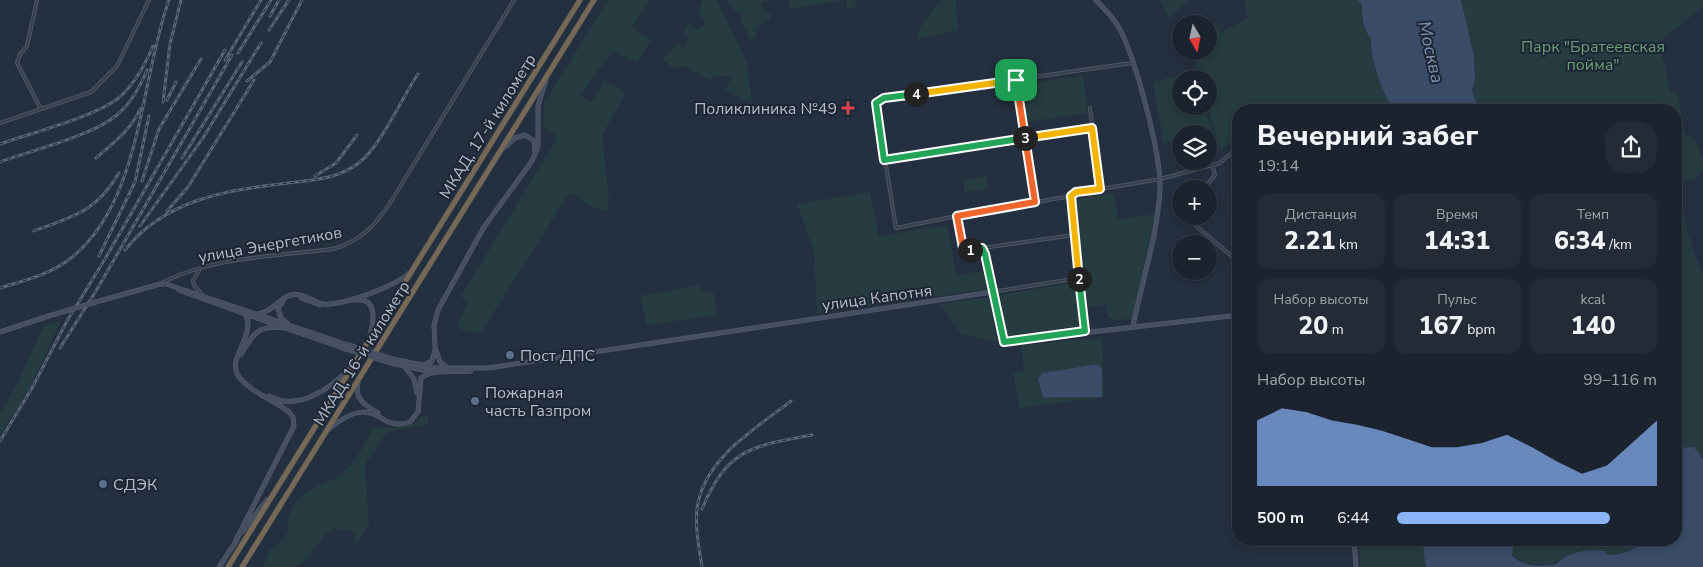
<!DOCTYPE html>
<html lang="ru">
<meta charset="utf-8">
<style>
:root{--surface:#1b232f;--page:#242b37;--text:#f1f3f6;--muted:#a0a4aa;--line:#39404b;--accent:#8bb3f8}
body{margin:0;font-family:"Nunito Sans",sans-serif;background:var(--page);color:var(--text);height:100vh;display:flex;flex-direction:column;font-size:19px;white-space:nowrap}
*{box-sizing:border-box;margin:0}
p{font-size:16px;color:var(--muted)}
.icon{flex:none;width:28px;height:28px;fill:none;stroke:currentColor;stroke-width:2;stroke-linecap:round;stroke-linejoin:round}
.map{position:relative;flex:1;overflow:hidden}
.drawer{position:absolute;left:1232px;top:104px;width:450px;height:442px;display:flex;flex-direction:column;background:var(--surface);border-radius:20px;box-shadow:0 2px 8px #0003,0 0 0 1px var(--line)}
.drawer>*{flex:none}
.needle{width:32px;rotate:171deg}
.controls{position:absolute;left:1172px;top:15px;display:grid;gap:10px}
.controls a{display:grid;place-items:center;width:45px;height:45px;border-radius:50%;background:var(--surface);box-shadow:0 2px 8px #0003,0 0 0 1px var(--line);font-size:25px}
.pin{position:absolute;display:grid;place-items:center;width:42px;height:42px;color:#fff;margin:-21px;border-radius:10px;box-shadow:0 2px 8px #0006}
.km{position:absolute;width:25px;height:25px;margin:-12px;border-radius:50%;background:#222;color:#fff;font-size:14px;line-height:25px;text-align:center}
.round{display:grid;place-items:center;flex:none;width:52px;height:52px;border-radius:20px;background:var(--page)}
.head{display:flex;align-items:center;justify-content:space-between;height:85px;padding:0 25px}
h1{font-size:28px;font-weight:800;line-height:38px}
.stats{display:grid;grid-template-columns:repeat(3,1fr);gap:8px;height:85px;padding:5px 25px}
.stats div{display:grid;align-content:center;border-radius:12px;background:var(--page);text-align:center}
.stats b{font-size:25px;font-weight:800}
.stats small{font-size:14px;font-weight:400}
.stats p{font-size:14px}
.chart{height:140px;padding:10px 25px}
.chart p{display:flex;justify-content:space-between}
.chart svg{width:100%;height:90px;margin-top:5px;fill:var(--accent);opacity:.7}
ul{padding:0 25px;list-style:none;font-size:16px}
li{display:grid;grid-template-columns:80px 60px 1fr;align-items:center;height:38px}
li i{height:12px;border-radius:6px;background:var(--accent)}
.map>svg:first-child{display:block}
.green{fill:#263c40}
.water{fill:#3a4c68}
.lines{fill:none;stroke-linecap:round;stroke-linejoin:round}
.street-casing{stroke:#565f6c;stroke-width:4}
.secondary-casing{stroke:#565f6c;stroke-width:5}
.highway-casing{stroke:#434c59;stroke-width:6}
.street{stroke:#38414f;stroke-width:2.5}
.secondary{stroke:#465062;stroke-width:4}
.highway{stroke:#756955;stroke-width:5}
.rail-casing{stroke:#5a6576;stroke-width:3}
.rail{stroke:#1d2634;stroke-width:1;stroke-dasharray:4;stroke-linecap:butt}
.secondary-bridge-casing{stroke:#565f6c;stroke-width:5;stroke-linecap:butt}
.secondary-bridge{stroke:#465062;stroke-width:4}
.split-1-casing{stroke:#fff;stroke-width:10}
.split-2-casing{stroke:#fff;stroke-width:10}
.split-3-casing{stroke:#fff;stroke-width:10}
.split-4-casing{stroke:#fff;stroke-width:10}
.split-5-casing{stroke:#fff;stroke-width:10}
.split-1{stroke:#f0652b;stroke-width:6}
.split-2{stroke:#22a559;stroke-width:6}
.split-3{stroke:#f5b400;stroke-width:6}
.split-4{stroke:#22a559;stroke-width:6}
.split-5{stroke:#f5b400;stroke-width:6}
.health-dot{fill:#e0444e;stroke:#1d2634;stroke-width:2}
.service-dot{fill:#5c6f8a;stroke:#1d2634;stroke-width:2}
.labels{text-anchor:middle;stroke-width:4;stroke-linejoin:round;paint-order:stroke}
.park-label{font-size:16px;fill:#6c9b77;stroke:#1d2634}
.poi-label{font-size:16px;fill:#b5bcc9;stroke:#1d2634;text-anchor:start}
.street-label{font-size:16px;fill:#b5bcc9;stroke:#1d2634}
.water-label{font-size:18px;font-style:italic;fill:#7c92b1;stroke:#1d2634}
</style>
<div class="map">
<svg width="1703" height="567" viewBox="0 0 1703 567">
<rect width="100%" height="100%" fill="#242f3f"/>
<path class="green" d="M608,0H650L632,27L651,40L637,63L614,52L610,55L580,95L591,103L604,80L626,93L602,135L609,198L607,212L590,206L573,193L568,195L480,334L460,329L457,325L468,303L461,296L556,140L554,134L543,128L544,103Z
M703,0H717L747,63L752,103L725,91L732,76H714L710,80L684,66L673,68L662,59L679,42L684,49L688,37L684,32L688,23L698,30L705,23L698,12Z
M727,0H776L761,2L762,9L770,13V18L756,28V36L751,41L741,21L742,13L733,10Z
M790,0H855L856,7L847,8L846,0L792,9L788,7Z
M941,0H956L958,31L944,32L943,34L916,39L922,24Z
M1160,0H1190L1168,18Z
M1244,0H1357L1362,5C1361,16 1364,30 1371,39C1370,57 1383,98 1395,110H1239V136L1220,150L1207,106L1209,79H1200L1192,51H1209V25L1215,22L1223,35L1224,31L1248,18Z
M1461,0H1703V7L1659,42L1671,93H1678L1685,134L1694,138L1703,159V170L1696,177L1680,184C1684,216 1688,244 1703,273V460L1692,447L1676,448V110H1481L1475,100L1472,89L1475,79L1474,56Z
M1195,71L1198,79H1181V106H1205L1211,129L1196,134H1181V138L1164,144L1153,82Z
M1083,75L1088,113L1027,122L1021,85Z
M986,176L988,189L965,192L963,180Z
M870,192L879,236L947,225L956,275L984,271L987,289L817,314L814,252L797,204Z
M1114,193L1118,219L1155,214L1133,319L1115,320L1108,318L1106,305L1087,307L1075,199Z
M1077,282L1079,326L1007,337L1000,295Z
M700,285L704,293L713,291L717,315L647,325L640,296Z
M988,297L997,342L961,334L940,304Z
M61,321L28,391L0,435V413L18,382L44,325Z
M1102,338L1104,397L1020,408L1013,373L1024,371L1021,345Z
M425,415L428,416V423L426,425L387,432L365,465L369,524L356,545L353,538L355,535L351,530L333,529C318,538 311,561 294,567C285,567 272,567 263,567L269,551L280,543L288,532C285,508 303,492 323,483C328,481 334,480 338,477C352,467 363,448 370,434V429L373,427C378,429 407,427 412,425C418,422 419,417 425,415Z
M1359,540H1422L1426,567H1360Z
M1514,540H1651L1648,546L1643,542C1621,560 1589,557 1562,559C1549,567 1522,567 1512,554Z"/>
<path class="water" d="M1357,0H1461L1474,56L1475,79L1472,89L1475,100L1481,110H1395C1383,98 1370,57 1371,39C1364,30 1361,16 1362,5Z
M1098,364L1102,369V397C1082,398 1063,396 1043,398L1038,379L1043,373Z
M1694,447L1703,460V567H1426L1422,540H1514L1512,555C1520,566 1542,567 1556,564C1558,563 1560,560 1562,559C1574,551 1591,549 1605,551L1607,555C1621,555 1633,551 1643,542L1648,546L1651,540H1676V448Z"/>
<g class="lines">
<defs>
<path id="street" d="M37,0L27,46L20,54L17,63L41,109
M1017,80L1035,202
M1090,108L1100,189
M0,123L91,92L117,66L149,0
M1025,138L1092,129
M884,160L1026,139
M1204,189L1215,175L1212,165
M957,216L1071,196
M1184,216L1239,262
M982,248L1074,235
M199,271L193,280L194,285L202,295
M1079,278L992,292L985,253L982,248L969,250L963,248L957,216L896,228L876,103L886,98L1132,63
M162,283C210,257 279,256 333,249C361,241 377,224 392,200L514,0
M1085,331L1074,235L1072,194L1160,179L1220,163L1239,146"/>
<path id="secondary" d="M1096,0C1103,8 1112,16 1118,26C1135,55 1161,154 1160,188C1158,234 1142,281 1133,326
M504,148L515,138L525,135L534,141L535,152
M179,290L276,325
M301,298L320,305
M354,300C378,297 374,320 370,335
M283,301L278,309L281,318L288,324
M96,302L160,284H166L345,344
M258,314C272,312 278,299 291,295C303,292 312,302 323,304C342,306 396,286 409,273
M285,328L343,348
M0,332L52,315
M241,354C254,333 259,324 285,328
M393,359L436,368H488L992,292L1004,342L1239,315
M391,363L432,372
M421,366L432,361L435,350
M405,367L414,379L417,393
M448,368L440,362L435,347L434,325L438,310L484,227L532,161L538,147V106L546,80
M358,383C354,399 365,405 378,413
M269,396C297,412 330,389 349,369
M329,429C378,389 377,434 410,422L418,412L421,378C435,368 455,373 471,371
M242,532L267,500
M236,540L294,426L293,417L289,412C274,400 252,393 240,378C224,360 256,337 246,316
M1354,540L1356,567
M219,567L237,540"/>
<path id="highway" d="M228,567L580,0
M242,567L594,0"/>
</defs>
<use href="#street" class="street-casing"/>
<use href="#secondary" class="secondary-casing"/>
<use href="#highway" class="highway-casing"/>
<use href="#street" class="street"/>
<use href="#secondary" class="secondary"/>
<use href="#highway" class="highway"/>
<defs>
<path id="rail" d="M270,16L279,0
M269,30L289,0
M238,53L271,0
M225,60L261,0
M247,81L270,62L302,0
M167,100L176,82
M163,102L170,44L181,0
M0,144C31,133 90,118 116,100C133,87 145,65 153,46
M96,158C112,144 132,129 140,109
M182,158L242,62
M0,162C33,150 92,136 117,115C131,103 140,87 147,70
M315,176L336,163L357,135
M142,181L159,129L201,59
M167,211L188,187L254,80
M140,226L203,138L261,43
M34,231C74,216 96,212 119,173
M125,250C165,199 228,190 288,183C313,180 339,179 360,162C382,144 401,99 418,74
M99,256L135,182L149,116
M0,288C22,281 48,275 67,261C142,207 140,79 169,0
M60,348L96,291L232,55
M0,441L32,388L67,321L105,259L225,50
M702,509C727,448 753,446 812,435
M702,567C699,548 695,528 697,509C703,459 755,429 791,401"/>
</defs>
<use href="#rail" class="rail-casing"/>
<use href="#rail" class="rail"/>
<defs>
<path id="secondary-bridge" d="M52,315L96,302
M345,344L393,359
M343,348L391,363"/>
</defs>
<use href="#secondary-bridge" class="secondary-bridge-casing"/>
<use href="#secondary-bridge" class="secondary-bridge"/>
</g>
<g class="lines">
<defs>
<path id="split-1" d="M970,250L963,248L957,216L1035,202L1016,80"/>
<path id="split-2" d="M970,250L982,248L985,254L1004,342L1085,331L1079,279"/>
<path id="split-3" d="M1025,138L1092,128L1100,189L1076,192L1071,196L1079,279"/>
<path id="split-4" d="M916,94L884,98L876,103L884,160L1025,138"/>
<path id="split-5" d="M916,94L1016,80"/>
</defs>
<use href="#split-1" class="split-1-casing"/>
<use href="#split-2" class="split-2-casing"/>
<use href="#split-3" class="split-3-casing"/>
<use href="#split-4" class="split-4-casing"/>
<use href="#split-5" class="split-5-casing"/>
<use href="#split-1" class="split-1"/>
<use href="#split-2" class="split-2"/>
<use href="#split-3" class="split-3"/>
<use href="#split-4" class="split-4"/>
<use href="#split-5" class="split-5"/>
</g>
<path class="health-dot" d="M845.5 100.5h5v5h5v5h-5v5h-5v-5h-5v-5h5z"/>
<g class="service-dot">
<circle cx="510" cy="355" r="5"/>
<circle cx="475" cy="401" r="5"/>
<circle cx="103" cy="484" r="5"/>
</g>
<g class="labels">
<g class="park-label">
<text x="1593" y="52">Парк "Братеевская<tspan x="1593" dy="18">пойма"</tspan></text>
</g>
<g class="poi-label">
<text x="837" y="114" text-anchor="end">Поликлиника №49</text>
<text x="520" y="361">Пост ДПС</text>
<text x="485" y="398">Пожарная<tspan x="485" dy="18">часть Газпром</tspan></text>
<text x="113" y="490">СДЭК</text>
</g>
<g class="street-label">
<text transform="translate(487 126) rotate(-58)" y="6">МКАД, 17-й километр</text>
<text transform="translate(270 244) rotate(-10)" y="6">улица Энергетиков</text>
<text transform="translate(877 297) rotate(-8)" y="6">улица Капотня</text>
<text transform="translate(361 353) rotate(-58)" y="6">МКАД, 16-й километр</text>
</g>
<g class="water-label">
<text transform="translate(1431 52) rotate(77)" y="6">Москва</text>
</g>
</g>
</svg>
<div class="controls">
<a><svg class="needle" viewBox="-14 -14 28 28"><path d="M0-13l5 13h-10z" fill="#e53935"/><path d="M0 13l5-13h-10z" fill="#a0a4aa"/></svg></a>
<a><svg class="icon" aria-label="locate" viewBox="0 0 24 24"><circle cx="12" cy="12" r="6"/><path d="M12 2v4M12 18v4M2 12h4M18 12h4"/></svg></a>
<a><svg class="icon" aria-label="layers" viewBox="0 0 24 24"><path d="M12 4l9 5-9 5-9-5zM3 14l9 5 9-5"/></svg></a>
<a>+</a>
<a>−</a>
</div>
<div class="pin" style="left:1016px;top:80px;background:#1e9e55"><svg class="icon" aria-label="arrive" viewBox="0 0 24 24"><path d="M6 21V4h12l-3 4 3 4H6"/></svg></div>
<b class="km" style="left:970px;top:250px">1</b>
<b class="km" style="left:1079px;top:279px">2</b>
<b class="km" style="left:1025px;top:138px">3</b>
<b class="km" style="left:916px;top:94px">4</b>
<section class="drawer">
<div class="head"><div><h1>Вечерний забег</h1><p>19:14</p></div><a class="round"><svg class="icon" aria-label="share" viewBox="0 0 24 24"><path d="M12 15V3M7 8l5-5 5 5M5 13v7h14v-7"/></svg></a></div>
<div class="stats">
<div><p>Дистанция</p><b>2.21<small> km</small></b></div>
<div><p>Время</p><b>14:31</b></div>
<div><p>Темп</p><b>6:34<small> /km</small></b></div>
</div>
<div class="stats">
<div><p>Набор высоты</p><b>20<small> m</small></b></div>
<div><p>Пульс</p><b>167<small> bpm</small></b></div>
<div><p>kcal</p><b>140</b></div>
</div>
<div class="chart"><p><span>Набор высоты</span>99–116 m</p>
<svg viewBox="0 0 160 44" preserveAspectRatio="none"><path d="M0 44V12L10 6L20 8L30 12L40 14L50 17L60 21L70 25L80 25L90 23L100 19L110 25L120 32L130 38L140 34L150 23L160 12V44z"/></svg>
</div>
<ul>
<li><b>500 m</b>6:44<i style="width:82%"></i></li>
</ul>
</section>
</div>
